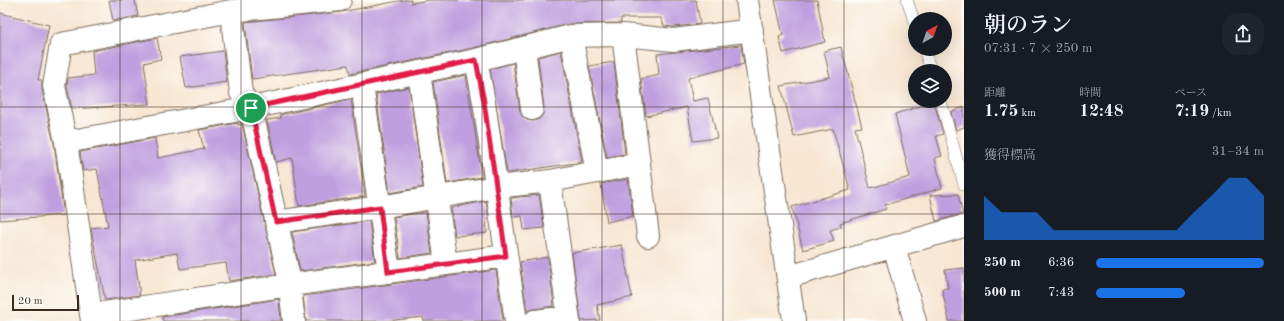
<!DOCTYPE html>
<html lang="ja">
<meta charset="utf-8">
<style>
:root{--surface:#171b24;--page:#20242c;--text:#f1f3f6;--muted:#9ea1a6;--accent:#1a73e8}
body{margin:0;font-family:"Old Standard TT","Noto Serif JP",serif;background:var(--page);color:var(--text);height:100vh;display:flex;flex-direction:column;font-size:15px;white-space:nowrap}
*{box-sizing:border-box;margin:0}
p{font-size:13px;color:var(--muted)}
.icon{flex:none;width:22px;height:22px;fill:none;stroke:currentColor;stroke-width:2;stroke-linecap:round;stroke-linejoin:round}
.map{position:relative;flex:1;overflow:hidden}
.details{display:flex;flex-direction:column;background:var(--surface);width:320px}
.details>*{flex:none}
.needle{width:26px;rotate:40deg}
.controls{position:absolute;left:908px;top:12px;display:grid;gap:8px}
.controls a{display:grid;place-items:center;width:44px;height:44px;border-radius:50%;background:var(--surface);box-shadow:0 4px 16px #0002;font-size:20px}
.scale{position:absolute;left:12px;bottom:10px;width:67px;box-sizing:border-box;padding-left:4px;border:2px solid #3b2a1e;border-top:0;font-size:11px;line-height:14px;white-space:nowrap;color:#3b2a1e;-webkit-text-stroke:3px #fdfcf7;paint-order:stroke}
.pin{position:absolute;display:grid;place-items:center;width:34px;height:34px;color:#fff;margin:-17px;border:2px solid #fff;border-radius:50%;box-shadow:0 1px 4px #0007}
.round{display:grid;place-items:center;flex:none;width:42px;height:42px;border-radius:16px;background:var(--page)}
.summary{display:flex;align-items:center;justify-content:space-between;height:68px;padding:0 20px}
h1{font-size:22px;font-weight:600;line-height:30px}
.figures{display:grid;grid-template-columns:repeat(3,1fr);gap:6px;height:68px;padding:4px 20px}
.figures div{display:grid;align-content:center}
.figures b{font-size:17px;font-weight:600}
.figures small{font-size:11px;font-weight:400}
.figures p{font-size:11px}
.chart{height:112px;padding:8px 20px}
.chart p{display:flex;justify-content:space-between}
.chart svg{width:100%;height:72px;margin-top:4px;fill:var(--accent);opacity:.7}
ul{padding:0 20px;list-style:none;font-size:13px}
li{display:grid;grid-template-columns:64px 48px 1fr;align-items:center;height:30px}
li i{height:10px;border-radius:5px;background:var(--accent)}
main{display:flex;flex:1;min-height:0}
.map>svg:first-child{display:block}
.building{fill:#bf9fdf}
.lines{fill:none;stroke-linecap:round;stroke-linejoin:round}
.lane-casing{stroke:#7d6c5d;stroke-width:12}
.street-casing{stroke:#7d6c5d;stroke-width:24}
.lane{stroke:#fff;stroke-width:11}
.street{stroke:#fff;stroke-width:22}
.route-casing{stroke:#fff;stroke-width:8}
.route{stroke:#e11d48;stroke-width:5}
.grid{fill:none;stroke:#3b2a1e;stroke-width:1;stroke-opacity:0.55}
</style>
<main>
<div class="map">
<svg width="964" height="321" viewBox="0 0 964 321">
<rect width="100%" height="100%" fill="#fdfcf7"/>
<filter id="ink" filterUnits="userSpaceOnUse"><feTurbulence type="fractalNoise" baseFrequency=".025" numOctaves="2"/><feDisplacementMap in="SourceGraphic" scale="8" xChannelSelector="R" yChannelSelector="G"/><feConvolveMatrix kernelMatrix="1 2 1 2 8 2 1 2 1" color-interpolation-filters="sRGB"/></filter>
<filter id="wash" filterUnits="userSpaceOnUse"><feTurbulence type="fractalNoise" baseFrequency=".012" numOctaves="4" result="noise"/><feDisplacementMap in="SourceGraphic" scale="16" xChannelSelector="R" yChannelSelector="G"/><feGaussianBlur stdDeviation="0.9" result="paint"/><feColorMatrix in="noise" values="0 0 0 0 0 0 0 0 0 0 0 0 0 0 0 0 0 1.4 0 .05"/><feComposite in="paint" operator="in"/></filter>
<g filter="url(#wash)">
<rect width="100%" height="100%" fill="#f7e6d2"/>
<g id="blocks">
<path class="building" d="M109,0H135L138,16L113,21Z
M404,0H411V3L430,0H696L700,24L674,27L664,26L661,18H621V23L569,24L473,48L350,74L348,65L252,79L245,22L341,12Z
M775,0H817L825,42L783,53L779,37L783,35Z
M0,13L49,25L38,80H42V89L54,144L64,215L0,220Z
M157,38L161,59L144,63L150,104L72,109L67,86L68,78L94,75L92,51Z
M741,45L744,64L688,78L693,101L708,98L717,138L693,141L687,107L646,116L641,79L659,75L657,54Z
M841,47L862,127L855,128L870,188L910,177L895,114L934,102L943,134L936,136L942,156L935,158L942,188L885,205L886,209L840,223L841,227L830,230L834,241L803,250L792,207L850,190L833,129L794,137L781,86L830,77L824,51Z
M223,51L227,82L186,88L180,57Z
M561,51L582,162L507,173L490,69L513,63L520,111L522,116L527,120L534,121L539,119L543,114L544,108L538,57Z
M614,62L625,154L607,157L589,66Z
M466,75L482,177L447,183L433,82Z
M409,87L423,187L390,193L376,94Z
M351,99L365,196L299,206L292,158L276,162L267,120L281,118L280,115Z
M964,107V127L956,130L951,112Z
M238,123V125L242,124L276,274L229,281L226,263L180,269L177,253L135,260L140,295L105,300L91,228L108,226L97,169L83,171L80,152L155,138L158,158L204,149L199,130Z
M628,179L633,216L607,222L601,184Z
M958,194L963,214L936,221L930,195Z
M539,195L544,228L524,230L522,216L513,217L511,198Z
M486,201L489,219L486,220L487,233L455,236L451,208Z
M426,212L432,253L400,258L394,217Z
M369,221L375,261L300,271L292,232Z
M622,245L632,297L597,305L600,320L581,321L572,253Z
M548,257L554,306L534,309L527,311L520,262Z
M964,268V321H949L942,289L948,288L945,270Z
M496,270L503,321H424L423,317L386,321H306L303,296Z
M279,299L281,321H163L162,317Z"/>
</g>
</g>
<g filter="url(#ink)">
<use href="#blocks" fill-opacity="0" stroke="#7d6c5d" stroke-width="1"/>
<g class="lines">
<defs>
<path id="lane" d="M907,0L915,24
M924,49L931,71
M941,101L964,185"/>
<path id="street" d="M747,0L794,321
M623,35L648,236
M571,36L597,172
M524,48L532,109
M476,60L484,102L516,321
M419,72L446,264
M362,85L389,272
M66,142L251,108L241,93L231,11
M550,181L569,321
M276,222L380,207L496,187L550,181L639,164
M894,246L915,321
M788,277L964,226
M91,315L289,285L506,256
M92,321L66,142L54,86L61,44L231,11L340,0
M294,321L288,273L251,108L476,60L571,36L623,35L674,40L752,30
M535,321L568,317"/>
</defs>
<use href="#lane" class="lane-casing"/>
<use href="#street" class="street-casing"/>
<use href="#lane" class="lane"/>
<use href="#street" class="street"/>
</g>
</g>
<g class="lines" filter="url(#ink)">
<defs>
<path id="route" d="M476,60L484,102L506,256L388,272L380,207L276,222L251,108Z"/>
</defs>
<use href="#route" class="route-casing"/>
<use href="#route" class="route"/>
</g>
<path class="grid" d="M120,0V321M241,0V321M362,0V321M482,0V321M602,0V321M723,0V321M844,0V321M0,107H964M0,214H964"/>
</svg>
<div class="controls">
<a><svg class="needle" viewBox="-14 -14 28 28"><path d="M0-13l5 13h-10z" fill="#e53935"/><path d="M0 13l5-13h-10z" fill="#9ea1a6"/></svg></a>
<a><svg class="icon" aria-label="layers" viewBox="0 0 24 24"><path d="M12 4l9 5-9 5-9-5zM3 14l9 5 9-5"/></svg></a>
</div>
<div class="scale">20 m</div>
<div class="pin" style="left:251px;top:108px;background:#1e9e55"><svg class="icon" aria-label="arrive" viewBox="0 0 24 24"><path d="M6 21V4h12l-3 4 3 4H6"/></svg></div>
</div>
<section class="details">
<div class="summary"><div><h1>朝のラン</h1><p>07:31 · 7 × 250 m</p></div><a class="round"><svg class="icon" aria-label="share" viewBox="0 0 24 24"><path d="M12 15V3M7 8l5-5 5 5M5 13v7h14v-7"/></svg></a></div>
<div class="figures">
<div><p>距離</p><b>1.75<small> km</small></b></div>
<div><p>時間</p><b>12:48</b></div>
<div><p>ペース</p><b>7:19<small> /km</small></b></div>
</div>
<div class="chart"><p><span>獲得標高</span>31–34 m</p>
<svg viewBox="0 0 160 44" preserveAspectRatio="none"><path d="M0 44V17L10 27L20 27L30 27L40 38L50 38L60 38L70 38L80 38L90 38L100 38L110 38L120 27L130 17L140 6L150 6L160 17V44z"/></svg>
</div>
<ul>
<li><b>250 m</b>6:36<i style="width:100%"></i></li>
<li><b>500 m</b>7:43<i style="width:53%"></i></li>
</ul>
</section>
</main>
